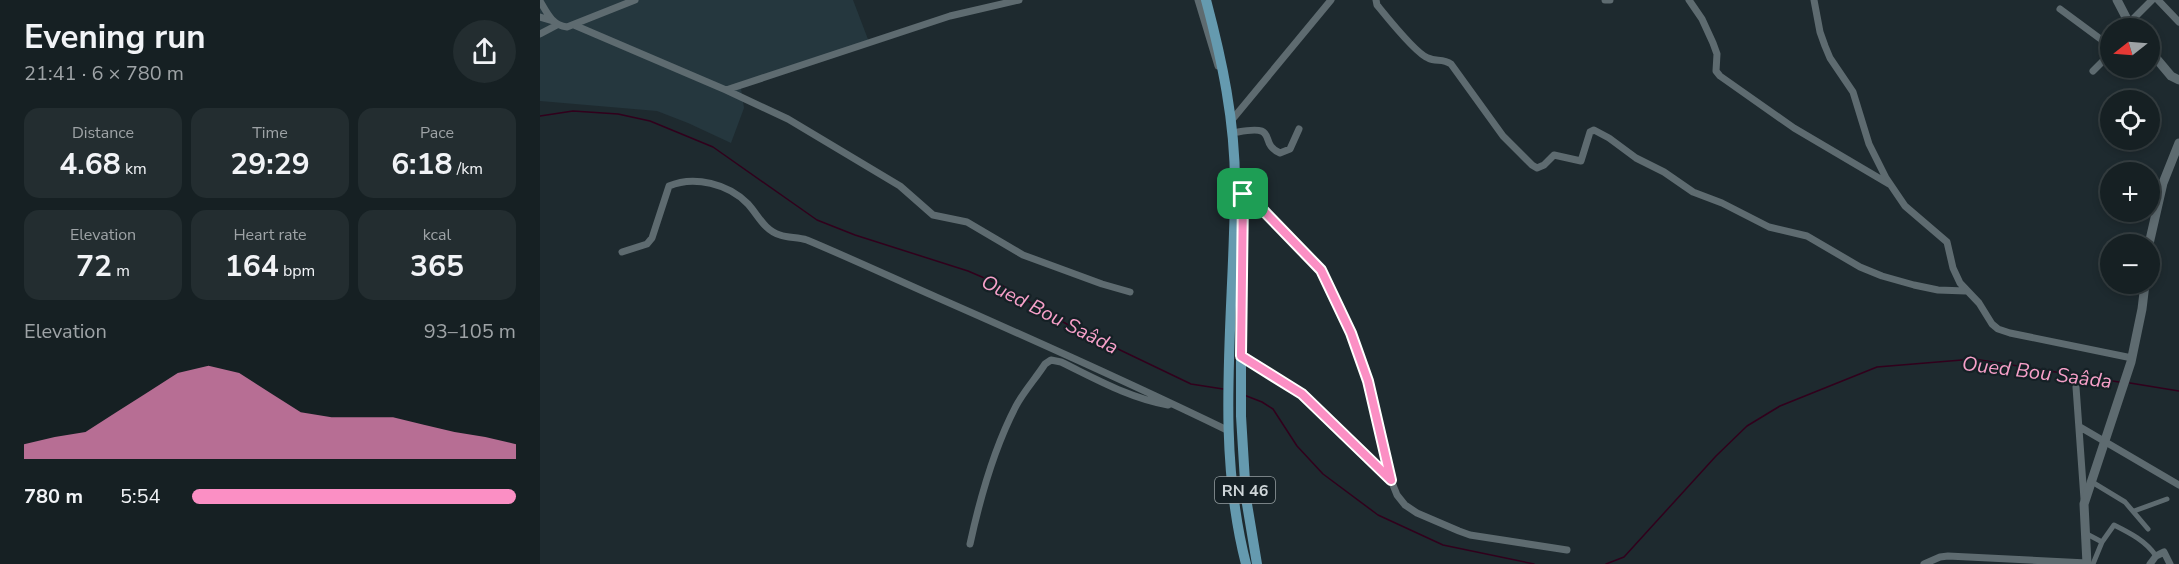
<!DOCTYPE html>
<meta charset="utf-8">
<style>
:root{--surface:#162023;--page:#232d30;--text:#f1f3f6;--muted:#9ea3a6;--line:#353e41;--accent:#fb8fc4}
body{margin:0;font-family:"Nunito Sans",sans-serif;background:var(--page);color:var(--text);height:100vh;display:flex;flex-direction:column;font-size:22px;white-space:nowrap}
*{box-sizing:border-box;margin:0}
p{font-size:20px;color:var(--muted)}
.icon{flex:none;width:33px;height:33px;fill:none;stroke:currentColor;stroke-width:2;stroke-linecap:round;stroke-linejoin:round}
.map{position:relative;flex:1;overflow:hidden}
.drawer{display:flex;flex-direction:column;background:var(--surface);width:540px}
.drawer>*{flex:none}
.needle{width:39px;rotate:253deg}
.buttons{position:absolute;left:1560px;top:18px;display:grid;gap:12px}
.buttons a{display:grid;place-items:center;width:60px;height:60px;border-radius:50%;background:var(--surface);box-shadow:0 3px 9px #0003,0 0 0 2px var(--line);font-size:30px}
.pin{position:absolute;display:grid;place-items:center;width:51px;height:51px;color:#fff;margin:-26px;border-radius:12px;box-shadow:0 3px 9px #0006}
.round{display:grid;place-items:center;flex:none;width:63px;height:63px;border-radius:32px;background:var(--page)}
.summary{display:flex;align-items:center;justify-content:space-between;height:102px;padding:0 24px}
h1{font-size:33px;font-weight:700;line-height:45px}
.metrics{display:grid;grid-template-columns:repeat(3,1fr);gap:9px;height:102px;padding:6px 24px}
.metrics div{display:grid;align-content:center;border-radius:15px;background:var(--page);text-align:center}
.metrics b{font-size:30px;font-weight:700}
.metrics small{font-size:16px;font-weight:400}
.metrics p{font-size:16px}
.chart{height:168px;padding:12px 24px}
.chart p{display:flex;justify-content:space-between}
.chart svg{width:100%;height:108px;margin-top:6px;fill:var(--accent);opacity:.7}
ul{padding:0 24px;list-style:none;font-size:20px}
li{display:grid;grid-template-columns:96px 72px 1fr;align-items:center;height:45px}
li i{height:15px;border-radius:8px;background:var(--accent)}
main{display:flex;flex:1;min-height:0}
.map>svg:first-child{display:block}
.built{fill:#25373e}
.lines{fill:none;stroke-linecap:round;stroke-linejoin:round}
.stream{stroke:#31001c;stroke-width:1.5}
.pedestrian{stroke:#5e6b70;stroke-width:5}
.minor{stroke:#5e6b70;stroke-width:7}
.secondary{stroke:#5e6b70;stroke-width:9}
.primary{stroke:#659aaf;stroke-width:10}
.route-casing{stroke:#fff;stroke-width:12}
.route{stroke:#fb8fc4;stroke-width:8}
.labels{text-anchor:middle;stroke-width:4.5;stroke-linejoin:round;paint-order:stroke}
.shield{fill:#152025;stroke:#969fa2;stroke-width:1.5}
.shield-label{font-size:16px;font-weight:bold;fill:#ced5d8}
.water-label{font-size:20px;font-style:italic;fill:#f7a0c9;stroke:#152025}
</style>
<main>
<section class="drawer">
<div class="summary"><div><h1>Evening run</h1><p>21:41 · 6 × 780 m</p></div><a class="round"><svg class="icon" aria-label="share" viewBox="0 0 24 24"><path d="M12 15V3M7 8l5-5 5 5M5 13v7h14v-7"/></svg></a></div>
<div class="metrics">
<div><p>Distance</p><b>4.68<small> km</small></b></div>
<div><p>Time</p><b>29:29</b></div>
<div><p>Pace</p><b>6:18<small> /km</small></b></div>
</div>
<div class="metrics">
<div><p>Elevation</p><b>72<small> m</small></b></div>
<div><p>Heart rate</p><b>164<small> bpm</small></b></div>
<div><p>kcal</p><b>365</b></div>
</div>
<div class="chart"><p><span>Elevation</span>93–105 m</p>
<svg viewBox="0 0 160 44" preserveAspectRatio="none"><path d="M0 44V38L10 35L20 33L30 25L40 17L50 9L60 6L70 9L80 17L90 25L100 27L110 27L120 27L130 30L140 33L150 35L160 38V44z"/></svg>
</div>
<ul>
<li><b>780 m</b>5:54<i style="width:100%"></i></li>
</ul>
</section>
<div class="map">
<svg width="1639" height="564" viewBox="0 0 1639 564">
<rect width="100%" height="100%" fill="#1e2a2f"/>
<path class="built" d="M0,0H313L329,42L200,82L204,108L191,143L148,123L117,111L0,101Z"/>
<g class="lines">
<path class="stream" d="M0,116L33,111L78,114L110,121L173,147L277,220L315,235L428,271L463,286L530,326L651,384L683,389
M1590,383L1639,391
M704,395L722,402L733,409L757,446L783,474L838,515L903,545L994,564
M1066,564L1084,557L1176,456L1207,426L1240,406L1337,367L1434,359L1579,382"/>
<path class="pedestrian" d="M1552,482L1585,502L1608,529
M1594,511L1627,499
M1545,533L1562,542
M1553,564L1562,542L1574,525C1590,533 1606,541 1616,556"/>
<path class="minor" d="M658,0L678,66
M836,0L837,5C846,16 876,54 888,58C896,62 903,58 911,64L963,136L992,165L997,168L1004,165L1014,155L1041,161L1050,132L1054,130L1069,138L1096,158L1124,172L1153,192L1182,203L1229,227L1267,236L1320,267L1342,276L1374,285L1398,290L1426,291
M1065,0H1070
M1149,0L1162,19L1173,43L1177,54L1176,71L1180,76L1254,128L1349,184
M1274,0L1280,32L1285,46L1290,58L1313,92L1329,144L1346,178L1365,206L1407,242L1413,268L1420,283L1439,303L1452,324L1458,329L1470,333L1592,358
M1618,0L1639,22
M0,1C7,13 12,25 27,27L95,0
M1520,9L1570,46
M0,17L13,21
M1589,23L1612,0
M34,25L186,90L248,119L360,186L393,215L427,222L483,255L562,284L590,292
M0,34L17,25
M1553,71L1570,54
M186,90L410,16L479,0
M691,121L791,0
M698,132C741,124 717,143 740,153L750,149L759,129
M703,193L718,205L781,270L811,333L828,381L851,480L857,495L865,505L877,513L919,531L930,535L1027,550
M82,252L107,244L112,238L129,186C154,175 189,184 208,204C218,215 224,230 240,235C248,238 258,237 267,240C310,258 353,278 396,297C494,340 592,384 689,431
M701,356L762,394L851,480
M1536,387L1544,499
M1540,427L1639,485
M430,544C440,498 454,448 476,406C484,391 496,378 505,364L511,360L521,362C556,379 589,398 628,405
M1384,564L1400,557L1408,556L1547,563
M1610,564L1616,556L1624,552L1630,564"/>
<path class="secondary" d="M1577,0L1589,23V28
M1610,51L1631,76L1639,80
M1609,244L1623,183L1639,143
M1547,564L1544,504L1591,362L1602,309L1605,284"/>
<path class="primary" d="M666,0C682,60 695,121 695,184C695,310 674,440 706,564
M701,176V416L706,498L717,564"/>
</g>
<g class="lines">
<defs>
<path id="route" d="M703,194L718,205L781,270L811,333L828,381L851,480L762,394L701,356Z"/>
</defs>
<use href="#route" class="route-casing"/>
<use href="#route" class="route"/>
</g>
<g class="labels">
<rect class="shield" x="675" y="477" width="60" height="26" rx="4.5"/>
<g class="shield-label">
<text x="705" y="496">RN 46</text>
</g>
<g class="water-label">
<text transform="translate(510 314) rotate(27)" y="7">Oued Bou Saâda</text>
<text transform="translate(1497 372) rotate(7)" y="7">Oued Bou Saâda</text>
</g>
</g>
</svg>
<div class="buttons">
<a><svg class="needle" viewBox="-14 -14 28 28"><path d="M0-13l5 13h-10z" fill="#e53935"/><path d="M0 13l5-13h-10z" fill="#9ea3a6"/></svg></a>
<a><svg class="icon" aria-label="locate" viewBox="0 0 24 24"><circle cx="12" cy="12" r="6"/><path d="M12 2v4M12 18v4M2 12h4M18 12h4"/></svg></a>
<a>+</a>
<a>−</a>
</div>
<div class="pin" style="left:703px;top:194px;background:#1e9e55"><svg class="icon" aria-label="arrive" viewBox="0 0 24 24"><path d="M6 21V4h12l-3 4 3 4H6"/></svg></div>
</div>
</main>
